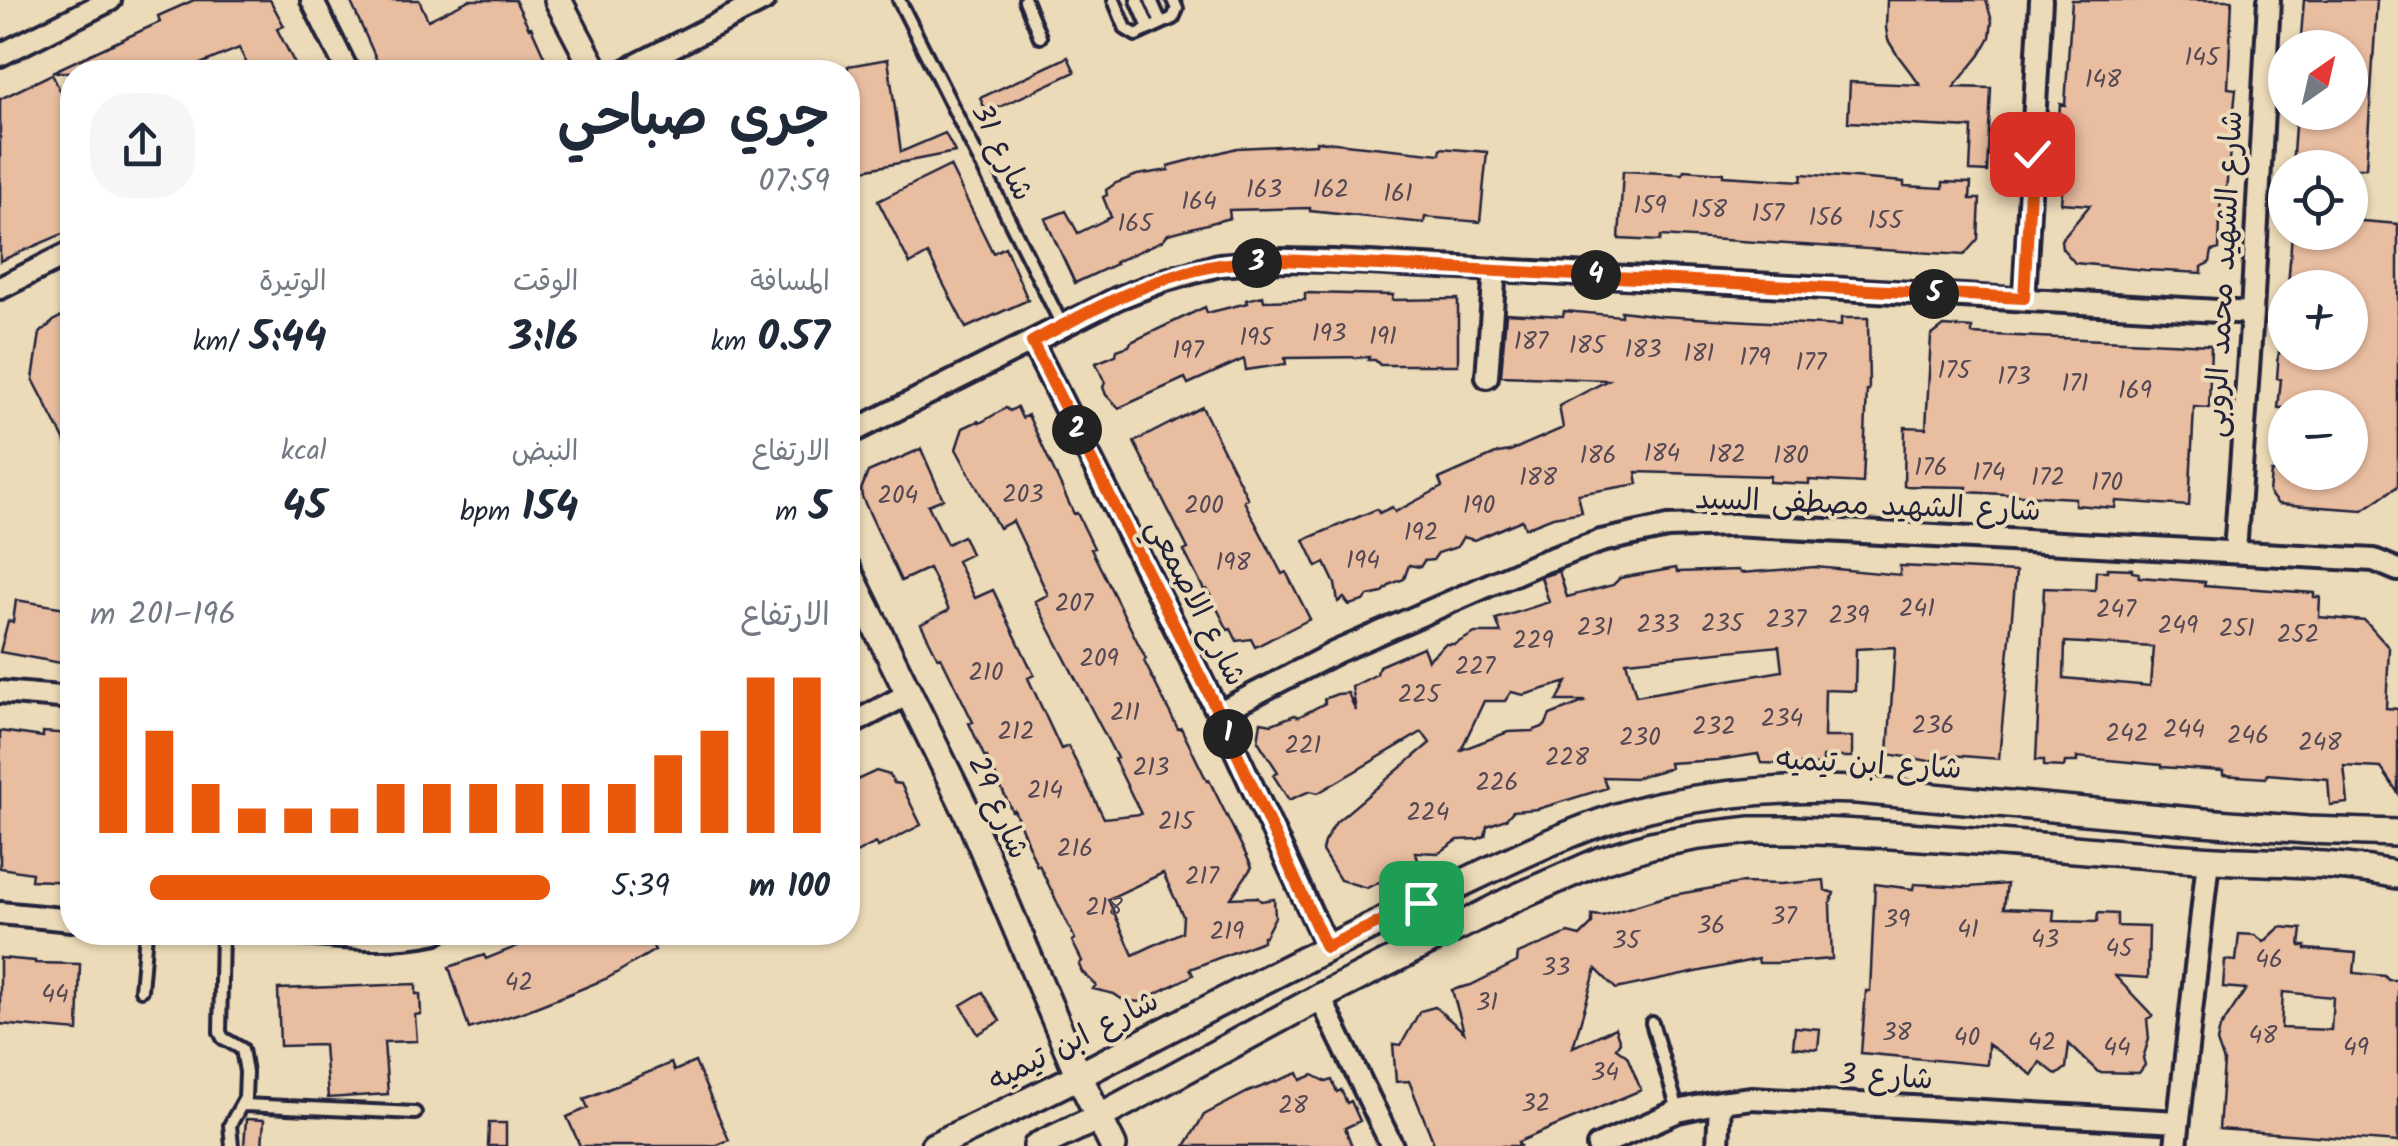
<!DOCTYPE html>
<html lang="ar">
<meta charset="utf-8">
<style>
:root{--surface:#fff;--page:#f6f6f7;--text:#1f2937;--muted:#747a83;--accent:#ea580c}
body{margin:0;font-family:Kalam,"Playpen Sans Arabic",sans-serif;background:var(--page);color:var(--text);direction:rtl;height:100vh;display:flex;flex-direction:column;font-size:38px;white-space:nowrap}
*{box-sizing:border-box;margin:0}
p{font-size:32px;color:var(--muted)}
.icon{flex:none;width:55px;height:55px;fill:none;stroke:currentColor;stroke-width:2;stroke-linecap:round;stroke-linejoin:round}
.map{position:relative;flex:1;overflow:hidden;direction:ltr}
.sheet{position:absolute;left:60px;top:60px;width:800px;height:885px;display:flex;flex-direction:column;background:var(--surface);border-radius:40px;box-shadow:0 2px 8px #0004;direction:rtl}
.sheet>*{flex:none}
.needle{width:65px;rotate:34deg}
.controls{position:absolute;left:2268px;top:30px;display:grid;gap:20px}
.controls a{display:grid;place-items:center;width:100px;height:100px;border-radius:50%;background:var(--surface);box-shadow:0 2px 8px #0004;font-size:50px}
.pin{position:absolute;display:grid;place-items:center;width:85px;height:85px;color:#fff;margin:-42px;border-radius:20px;box-shadow:0 5px 15px #0006}
.km{position:absolute;width:50px;height:50px;margin:-25px;border-radius:50%;background:#222;color:#fff;font-size:28px;line-height:50px;text-align:center}
.round{display:grid;place-items:center;flex:none;width:105px;height:105px;border-radius:40px;background:var(--page)}
.headline{display:flex;align-items:center;justify-content:space-between;height:170px;padding:0 30px}
h1{font-size:55px;font-weight:600;line-height:75px}
.metrics{display:grid;grid-template-columns:repeat(3,1fr);gap:15px;height:170px;padding:10px 30px}
.metrics div{display:grid;align-content:center}
.metrics b{font-size:42px;font-weight:600}
.metrics small{font-size:28px;font-weight:400}
.metrics p{font-size:28px}
.chart{height:280px;padding:20px 30px}
.chart p{display:flex;justify-content:space-between}
.chart svg{width:100%;height:180px;margin-top:10px;stroke:var(--accent);stroke-width:6}
ul{padding:0 30px;list-style:none;font-size:32px}
li{display:grid;grid-template-columns:160px 120px 1fr;align-items:center;height:75px}
li i{height:25px;border-radius:12px;background:var(--accent)}
.map>svg:first-child{display:block}
.building{fill:#e9bda0;stroke:#22223b;stroke-width:2.5;fill-rule:evenodd}
.lines{fill:none;stroke-linecap:round;stroke-linejoin:round}
.service-casing{stroke:#22223b;stroke-width:18}
.minor-casing{stroke:#22223b;stroke-width:28}
.tertiary-casing{stroke:#22223b;stroke-width:32}
.service{stroke:#ecdbb8;stroke-width:10}
.minor{stroke:#ecdbb8;stroke-width:20}
.tertiary{stroke:#ecdbb8;stroke-width:25}
.route-casing{stroke:#fff;stroke-width:20}
.route{stroke:#ea580c;stroke-width:12}
.labels{text-anchor:middle;stroke-width:8;stroke-linejoin:round;paint-order:stroke}
.number-label{font-size:25px;fill:#544954}
.street-label{font-size:30px;fill:#22223b;stroke:#ecdbb8}
</style>
<div class="map">
<svg width="2398" height="1146" viewBox="0 0 2398 1146">
<rect width="100%" height="100%" fill="#ecdbb8"/>
<filter id="ink" filterUnits="userSpaceOnUse"><feTurbulence type="fractalNoise" baseFrequency=".01" numOctaves="2"/><feDisplacementMap in="SourceGraphic" scale="20" xChannelSelector="R" yChannelSelector="G"/><feConvolveMatrix kernelMatrix="1 2 1 2 8 2 1 2 1" color-interpolation-filters="sRGB"/></filter>
<g filter="url(#ink)">
<path class="building" d="M194,0H270L284,26L277,29L299,72H251L239,48L181,72H52L160,22L158,16Z
M350,0H419L428,20L469,0H515L529,28L531,27L551,72H382Z
M1887,0H1986L1992,21L1990,37L1980,55L1954,87L1991,88L1987,172L1970,171L1972,128L1848,122L1850,82L1920,85L1896,53L1888,40L1886,28Z
M2072,0H2232L2228,88L2236,89L2232,130L2226,190L2221,189L2219,249L2212,251L2210,262L2202,267V273L2145,270L2075,263L2062,248L2061,240L2090,205L2061,203L2066,146H2057L2060,104L2065,105Z
M2304,0H2377L2366,168H2292L2296,112H2350V48H2300Z
M1068,57L1075,72L987,113L980,98Z
M888,59L901,152L945,133L955,152L848,173V66Z
M52,74L72,115V230L0,261V99Z
M1316,141L1440,154L1441,148L1487,152L1480,222L1425,217L1424,223L1310,211V208L1229,210L1230,218L1168,234L1162,241L1115,262L1116,264L1075,283L1045,219L1066,211L1078,233L1111,217L1103,197L1107,195L1106,190L1116,183L1137,175L1169,170L1168,166L1237,148L1316,144Z
M950,166L993,253L1005,247L1028,300L966,328L928,254L910,264L878,201Z
M1684,170L1723,173V176L1801,181L1802,174L1904,182V186L1943,188V182L1971,183L1970,199H1980L1978,239L1964,255L1661,236L1660,241L1619,239L1623,171L1683,174Z
M2350,220L2398,224V486L2363,510L2278,504L2269,493L2271,472H2350V408H2278L2281,379L2277,378L2279,352H2350V288H2288L2292,232H2350Z
M1305,293L1393,295L1392,300L1458,299V365H1380L1375,360H1368L1369,357L1285,358L1286,364L1246,370L1244,359L1188,384L1185,378L1119,408L1106,395L1103,387L1105,383L1096,363L1116,355L1117,350L1129,346L1131,342L1205,307L1207,313L1247,303L1246,300L1263,296L1264,301L1305,300Z
M1564,311L1621,316V311L1660,316L1841,326V318H1868L1869,390H1867L1863,483L1809,480V484L1769,482L1770,476L1636,472L1638,484L1578,494L1582,512L1553,517L1525,528L1522,520L1474,540L1463,537L1457,547L1438,553L1433,560L1424,561L1420,567L1409,565L1404,579L1391,584L1382,593L1368,596L1364,601L1349,605L1344,598L1338,602L1335,584L1325,563L1317,567L1304,540L1377,509L1379,513L1392,507L1395,512L1442,487L1439,479L1498,453L1510,451L1563,428L1559,406L1608,380L1501,376L1506,313L1563,316Z
M72,312V455L33,379L40,333L56,319Z
M1944,326L1972,328V334L2211,345L2209,408L2194,407L2189,506L2116,501L2115,508L2075,505V498L1966,492L1967,487L1904,486L1905,427L1926,428L1931,336Z
M1017,407L1022,418L1028,415L1074,514L1077,513L1094,548L1091,549L1146,659L1144,661L1178,729L1181,728L1207,781L1209,780L1252,867L1231,898L1257,897L1261,901L1274,899L1275,917L1265,936H1263V941L1190,969L1193,975L1139,1002L1123,1000L1114,994L1093,989L1096,985L1082,972L1079,965L1082,961L1072,941L1075,939L1039,865L1037,866L1014,810L1012,811L987,757L985,758L969,723L973,722L941,657L938,658L921,624L949,610L929,568L901,581L862,497L861,490L868,472L921,449L943,499L928,505L947,544L963,536L971,554L957,561L975,598L993,590L1034,675L1028,678L1061,749L1068,746L1104,818L1141,814L1114,759L1117,758L1035,601L1048,595L1013,521L999,528L956,449L963,428L978,421L980,423L1006,408L1010,411ZM1163,873L1183,916L1182,932L1133,955L1108,899Z
M1202,407L1248,499L1244,501L1282,574L1286,572L1310,619L1255,647L1251,639L1237,641L1231,629L1228,630L1207,589L1204,590L1184,551L1188,549L1134,442Z
M1900,566L2016,572L1999,759L1950,755L1929,761L1888,754L1895,647L1856,649L1855,691L1825,690L1824,737H1852V757H1823V765L1761,763L1758,754L1718,760L1669,763L1670,768L1635,778L1603,777L1607,788L1538,809L1513,811L1506,819L1487,826L1485,836L1478,839L1458,840L1439,853L1415,852L1419,862L1367,888L1340,880L1322,851L1324,842L1336,822L1430,743L1422,732L1318,793L1310,791L1289,800L1273,775L1278,772L1258,741L1261,722L1272,724L1295,715L1298,717L1325,703L1324,699L1337,694L1348,693L1356,711L1352,687L1377,674L1379,666L1423,647L1428,660L1445,644H1455L1475,633H1501L1496,619L1549,602L1541,577L1559,571L1567,597L1613,585L1620,578L1676,568L1677,572L1738,570L1741,573L1815,567L1900,575ZM1779,646L1782,671L1636,696L1626,661ZM1567,682L1557,701H1586L1550,715L1545,726L1532,731L1508,732L1461,750L1484,701H1505L1511,692L1524,695Z
M2107,568L2132,569V572L2139,573V577L2205,582L2204,585L2314,593V597H2320L2319,617L2365,621L2389,648L2386,708L2398,709V793L2381,768L2344,766L2348,803L2330,805L2328,779L2267,774L2266,778L2223,775V771L2161,767V765L2077,757V762H2065L2064,767L2044,766V760H2036L2044,588L2095,590L2096,571H2107ZM2065,642L2153,647L2150,686L2064,678Z
M16,600L72,609V665L0,652L8,621L13,622Z
M0,731L43,737V732L72,734V882L31,880L32,873L0,868Z
M876,771L890,775L894,783L901,784L921,825L878,847L876,843L848,857V784Z
M1824,880L1825,890L1834,893L1830,905L1832,959L1778,963H1759L1758,959L1616,989L1596,969L1573,1047L1615,1028L1620,1042L1616,1048L1627,1056L1641,1090L1518,1142L1520,1146H1435L1409,1081L1396,1082L1393,1044L1401,1045L1420,1011L1435,1007L1464,1032L1452,990L1471,985L1517,962L1518,954L1568,933L1580,936L1592,924V915L1602,916L1667,896L1741,883L1781,884Z
M1875,884L1913,889L1914,884L1969,887L2007,884L2004,908L2054,910L2053,921L2097,922L2098,913L2117,914V926L2149,927L2148,978L2115,976L2153,1016L2147,1019L2149,1039L2143,1058L2145,1065L2139,1073L2098,1072L2069,1044L2066,1068L2057,1075L2040,1062L2032,1075L1988,1044L1987,1065L1861,1053L1866,991H1870Z
M2280,927L2302,929L2300,946H2306V949L2356,953L2354,973L2385,976L2388,980H2398V1142L2219,1129L2224,1062L2217,1042L2220,1028L2246,989L2223,987L2225,960L2236,961L2239,934L2255,935L2264,942ZM2283,992L2333,997L2331,1030L2281,1028Z
M552,932H645L655,950L608,978L574,992L523,1012L469,1029L449,967L484,955L486,959Z
M0,958L35,961V963L80,964L78,1031L0,1024Z
M416,984V994H420L421,1014L415,1015L417,1041L384,1042L388,1094L328,1098L324,1045L280,1046L278,989Z
M983,992L1000,1021L978,1034L961,1005Z
M1795,1027L1820,1029L1818,1049L1793,1047Z
M695,1062L729,1140L715,1146H580L567,1117L588,1108L584,1099L671,1063L674,1071Z
M1298,1073L1301,1080L1313,1075L1327,1082L1332,1080L1337,1092L1341,1090L1347,1103L1351,1101L1360,1121L1345,1128L1352,1146H1185L1204,1115L1248,1092Z
M246,1119L264,1120L262,1146H244Z
M489,1123H506V1146H488Z"/>
<g class="lines">
<defs>
<path id="service" d="M899,0L1062,325
M1025,0L1040,37
M1114,0L1126,29L1136,35L1173,18L1177,9L1173,0
M1137,0L1149,28
M1151,0L1161,23
M222,932L220,1032L223,1038L242,1049L246,1072L245,1098L230,1125L232,1146
M141,990L146,932
M1652,1023L1678,1110
M244,1105L415,1113"/>
<path id="minor" d="M312,0L348,72
M0,55L110,0
M623,72L764,0
M0,288L72,252
M2024,298L2041,0
M1032,342L1218,713L1327,947
M1487,377L1495,269
M848,434L1118,298L1166,280L1219,265L1282,260L1333,261C1639,279 1946,293 2252,313
M2235,552L2252,313L2269,0
M0,692L72,698
M1218,713L1336,652L1537,564L1601,541L1667,527L1733,525L2374,560L2398,570
M848,726L910,693
M0,913L72,920
M272,932C326,935 384,944 437,932
M1320,997L1392,1146
M1598,1146L1678,1111L1720,1102L1752,1098L2178,1122
M1718,1146L1720,1102
M2176,1146L2208,860"/>
<path id="tertiary" d="M558,0L596,72
M848,570L968,814L1079,1076L1113,1146
M934,1146C984,1122 1034,1099 1084,1073C1196,1015 1308,956 1422,902C1498,867 1579,823 1661,805C1726,792 1792,787 1857,790L2203,822L2307,830L2398,833
M1037,1146L1099,1117L1320,997L1513,899L1602,860L1651,845L1699,836L1751,830H1795C1925,835 2055,848 2185,858C2256,864 2328,860 2398,875"/>
</defs>
<use href="#service" class="service-casing"/>
<use href="#minor" class="minor-casing"/>
<use href="#tertiary" class="tertiary-casing"/>
<use href="#service" class="service"/>
<use href="#minor" class="minor"/>
<use href="#tertiary" class="tertiary"/>
</g>
</g>
<g class="lines" filter="url(#ink)">
<defs>
<path id="route" d="M1421,903L1326,947L1218,712L1032,342C1091,310 1153,276 1220,265C1240,262 1262,262 1282,260L2024,298L2032,154"/>
</defs>
<use href="#route" class="route-casing"/>
<use href="#route" class="route"/>
</g>
<g class="labels">
<g class="number-label">
<text x="2202" y="65">145</text>
<text x="2103" y="87">148</text>
<text x="1264" y="197">163</text>
<text x="1331" y="197">162</text>
<text x="1398" y="201">161</text>
<text x="1199" y="209">164</text>
<text x="1650" y="213">159</text>
<text x="1709" y="217">158</text>
<text x="1768" y="221">157</text>
<text x="1826" y="225">156</text>
<text x="1885" y="228">155</text>
<text x="1135" y="231">165</text>
<text x="1329" y="341">193</text>
<text x="1383" y="344">191</text>
<text x="1256" y="345">195</text>
<text x="1531" y="349">187</text>
<text x="1587" y="353">185</text>
<text x="1643" y="357">183</text>
<text x="1188" y="358">197</text>
<text x="1699" y="361">181</text>
<text x="1755" y="365">179</text>
<text x="1811" y="370">177</text>
<text x="1954" y="378">175</text>
<text x="2014" y="384">173</text>
<text x="2075" y="391">171</text>
<text x="2135" y="398">169</text>
<text x="1662" y="461">184</text>
<text x="1727" y="462">182</text>
<text x="1598" y="463">186</text>
<text x="1791" y="463">180</text>
<text x="1931" y="475">176</text>
<text x="1989" y="480">174</text>
<text x="1538" y="485">188</text>
<text x="2048" y="485">172</text>
<text x="2107" y="490">170</text>
<text x="1023" y="502">203</text>
<text x="898" y="503">204</text>
<text x="1204" y="513">200</text>
<text x="1479" y="513">190</text>
<text x="1421" y="540">192</text>
<text x="1363" y="568">194</text>
<text x="1233" y="570">198</text>
<text x="1074" y="611">207</text>
<text x="1917" y="616">241</text>
<text x="2116" y="617">247</text>
<text x="1849" y="623">239</text>
<text x="1786" y="627">237</text>
<text x="1722" y="631">235</text>
<text x="1658" y="632">233</text>
<text x="2178" y="633">249</text>
<text x="1595" y="635">231</text>
<text x="2237" y="636">251</text>
<text x="2298" y="642">252</text>
<text x="1533" y="648">229</text>
<text x="1099" y="666">209</text>
<text x="1475" y="674">227</text>
<text x="986" y="680">210</text>
<text x="1419" y="702">225</text>
<text x="1125" y="720">211</text>
<text x="1782" y="726">234</text>
<text x="1933" y="733">236</text>
<text x="1714" y="734">232</text>
<text x="2184" y="737">244</text>
<text x="1016" y="739">212</text>
<text x="2127" y="741">242</text>
<text x="2248" y="743">246</text>
<text x="1640" y="745">230</text>
<text x="2320" y="750">248</text>
<text x="1303" y="753">221</text>
<text x="1567" y="765">228</text>
<text x="1151" y="775">213</text>
<text x="1497" y="790">226</text>
<text x="1045" y="798">214</text>
<text x="1428" y="820">224</text>
<text x="1176" y="829">215</text>
<text x="1075" y="856">216</text>
<text x="1202" y="884">217</text>
<text x="1104" y="915">218</text>
<text x="1784" y="924">37</text>
<text x="1897" y="927">39</text>
<text x="1711" y="933">36</text>
<text x="1968" y="937">41</text>
<text x="1227" y="939">219</text>
<text x="2045" y="947">43</text>
<text x="1626" y="948">35</text>
<text x="2119" y="956">45</text>
<text x="2269" y="967">46</text>
<text x="1556" y="975">33</text>
<text x="519" y="990">42</text>
<text x="55" y="1002">44</text>
<text x="1487" y="1010">31</text>
<text x="1897" y="1040">38</text>
<text x="2263" y="1043">48</text>
<text x="1967" y="1045">40</text>
<text x="2042" y="1050">42</text>
<text x="2117" y="1055">44</text>
<text x="2356" y="1055">49</text>
<text x="1605" y="1080">34</text>
<text x="1536" y="1111">32</text>
<text x="1293" y="1113">28</text>
</g>
<g class="street-label">
<text transform="translate(1003 152) rotate(64)" y="10">شارع 31</text>
<text transform="translate(2223 274) rotate(-87)" y="10">شارع الشهيد محمد الروبى</text>
<text transform="translate(1868 504) rotate(2)" y="10">شارع الشهيد مصطفى السيد</text>
<text transform="translate(1197 602) rotate(63)" y="10">شارع الاصمعي</text>
<text transform="translate(1869 763) rotate(3)" y="10">شارع ابن تيميه</text>
<text transform="translate(999 807) rotate(66)" y="10">شارع 29</text>
<text transform="translate(1073 1040) rotate(-27)" y="10">شارع ابن تيميه</text>
<text transform="translate(1886 1076) rotate(3)" y="10">شارع 3</text>
</g>
</g>
</svg>
<div class="controls">
<a><svg class="needle" viewBox="-14 -14 28 28"><path d="M0-13l5 13h-10z" fill="#e53935"/><path d="M0 13l5-13h-10z" fill="#747a83"/></svg></a>
<a><svg class="icon" aria-label="locate" viewBox="0 0 24 24"><circle cx="12" cy="12" r="6"/><path d="M12 2v4M12 18v4M2 12h4M18 12h4"/></svg></a>
<a>+</a>
<a>−</a>
</div>
<div class="pin" style="left:1421px;top:903px;background:#1e9e55"><svg class="icon" aria-label="arrive" viewBox="0 0 24 24"><path d="M6 21V4h12l-3 4 3 4H6"/></svg></div>
<div class="pin" style="left:2032px;top:154px;background:#d93025"><svg class="icon" aria-label="check" viewBox="0 0 24 24"><path d="M5 12l5 5 9-10"/></svg></div>
<b class="km" style="left:1228px;top:734px">1</b>
<b class="km" style="left:1077px;top:430px">2</b>
<b class="km" style="left:1257px;top:263px">3</b>
<b class="km" style="left:1596px;top:275px">4</b>
<b class="km" style="left:1934px;top:294px">5</b>
<section class="sheet">
<div class="headline"><div><h1>جري صباحي</h1><p>07:59</p></div><a class="round"><svg class="icon" aria-label="share" viewBox="0 0 24 24"><path d="M12 15V3M7 8l5-5 5 5M5 13v7h14v-7"/></svg></a></div>
<div class="metrics">
<div><p>المسافة</p><b>0.57<small> km</small></b></div>
<div><p>الوقت</p><b>3:16</b></div>
<div><p>الوتيرة</p><b>5:44<small> /km</small></b></div>
</div>
<div class="metrics">
<div><p>الارتفاع</p><b>5<small> m</small></b></div>
<div><p>النبض</p><b>154<small> bpm</small></b></div>
<div><p>kcal</p><b>45</b></div>
</div>
<div class="chart"><p><span>الارتفاع</span>196–201 m</p>
<svg viewBox="0 0 160 44" preserveAspectRatio="none"><path d="M5 44V6M15 44V19M25 44V32M35 44V38M45 44V38M55 44V38M65 44V32M75 44V32M85 44V32M95 44V32M105 44V32M115 44V32M125 44V25M135 44V19M145 44V6M155 44V6"/></svg>
</div>
<ul>
<li><b>100 m</b>5:39<i style="width:87%"></i></li>
</ul>
</section>
</div>
